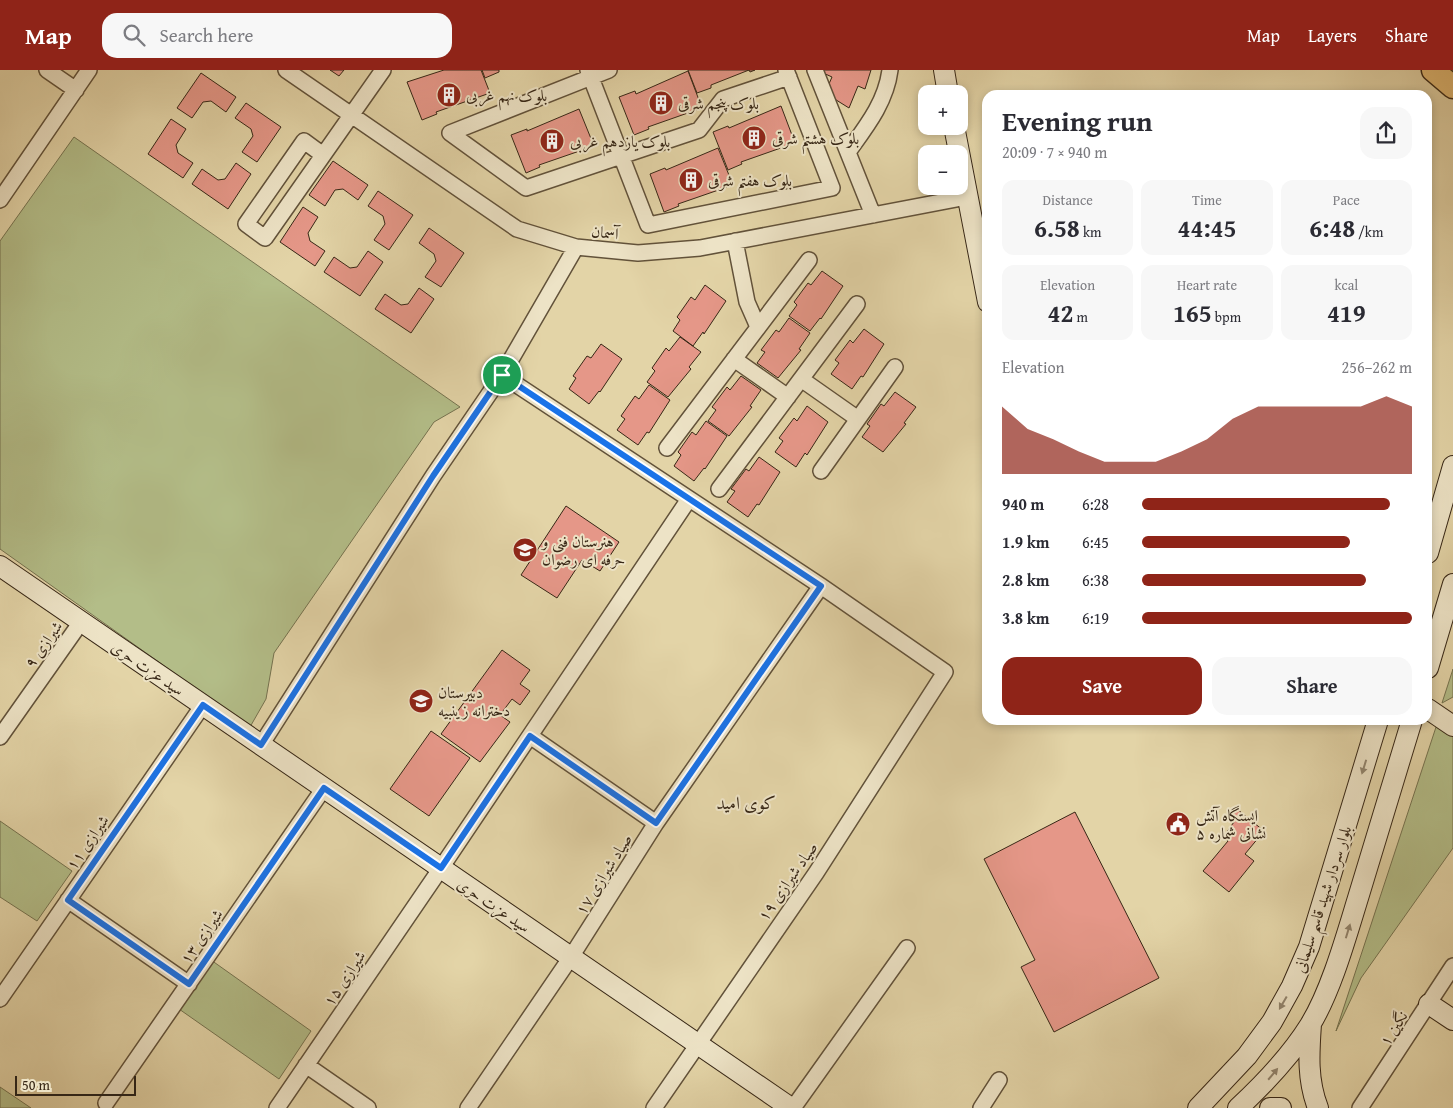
<!DOCTYPE html>
<meta charset="utf-8">
<style>
:root{--surface:#fff;--page:#f7f7f7;--text:#2b2b33;--muted:#7c7c81;--accent:#8f2418}
body{margin:0;font-family:"Gentium Book Plus",Amiri,serif;background:var(--page);color:var(--text);height:100vh;display:flex;flex-direction:column;font-size:19px;white-space:nowrap}
*{box-sizing:border-box;margin:0}
p{font-size:16px;color:var(--muted)}
.icon{flex:none;width:28px;height:28px;fill:none;stroke:currentColor;stroke-width:2;stroke-linecap:round;stroke-linejoin:round}
.map{position:relative;flex:1;overflow:hidden}
.sheet{position:absolute;left:982px;top:20px;width:450px;height:635px;display:flex;flex-direction:column;background:var(--surface);border-radius:15px;box-shadow:0 2px 8px #0003}
.sheet>*{flex:none}
.tools{position:absolute;left:918px;top:15px;display:grid;gap:10px}
.tools a{display:grid;place-items:center;width:50px;height:50px;border-radius:10px;background:var(--surface);box-shadow:0 2px 8px #0003;font-size:25px}
.scale{position:absolute;left:15px;bottom:12px;width:121px;box-sizing:border-box;padding-left:5px;border:2px solid #372716;border-top:0;font-size:14px;line-height:18px;white-space:nowrap;color:#372716;-webkit-text-stroke:4px #ede3c6;paint-order:stroke}
.pin{position:absolute;display:grid;place-items:center;width:42px;height:42px;color:#fff;margin:-21px;border:2px solid #fff;border-radius:50%;box-shadow:0 1px 5px #0007}
.round{display:grid;place-items:center;flex:none;width:52px;height:52px;border-radius:15px;background:var(--page)}
.overview{display:flex;align-items:center;justify-content:space-between;height:85px;padding:0 20px}
h1{font-size:28px;font-weight:600;line-height:38px}
.metrics{display:grid;grid-template-columns:repeat(3,1fr);gap:8px;height:85px;padding:5px 20px}
.metrics div{display:grid;align-content:center;border-radius:12px;background:var(--page);text-align:center}
.metrics b{font-size:25px;font-weight:600}
.metrics small{font-size:14px;font-weight:400}
.metrics p{font-size:14px}
.chart{height:140px;padding:10px 20px}
.chart p{display:flex;justify-content:space-between}
.chart svg{width:100%;height:90px;margin-top:5px;fill:var(--accent);opacity:.7}
.action{display:flex;gap:10px;margin-top:auto;padding:10px 20px}
.action a{flex:1;height:58px;border-radius:15px;background:var(--accent);color:#fff;font-size:20px;font-weight:600;line-height:58px;text-align:center}
.action a+a{background:var(--page);color:var(--text)}
ul{padding:0 20px;list-style:none;font-size:16px}
li{display:grid;grid-template-columns:80px 60px 1fr;align-items:center;height:38px}
li i{height:12px;border-radius:6px;background:var(--accent)}
header{display:flex;align-items:center;gap:30px;box-sizing:border-box;height:70px;padding:0 25px;background:var(--accent);color:#fff}
header strong{font-size:24px}
nav{display:flex;gap:28px;margin-inline-start:auto;font-size:18px}
.search{width:350px;height:45px;background:var(--page);display:flex;align-items:center;gap:12px;box-sizing:border-box;padding:0 18px;border-radius:15px;color:var(--muted);font-size:19px}
.map>svg:first-child{display:block}
.green{fill:#b3bd88;stroke:#75724f}
.building{fill:#e59788;stroke:#372716}
.lines{fill:none;stroke-linecap:round;stroke-linejoin:round}
.street-casing{stroke:#62523a;stroke-width:18}
.secondary-casing{stroke:#372716;stroke-width:22}
.primary-casing{stroke:#372716;stroke-width:25}
.street{stroke:#ede3c6;stroke-width:15}
.secondary{stroke:#ede3c6;stroke-width:20}
.primary{stroke:#e2ba74;stroke-width:22}
.oneway{fill:#92856e}
.route-casing{stroke:#fff;stroke-width:10}
.route{stroke:#1a73e8;stroke-width:6}
.labels{text-anchor:middle;stroke-width:4;stroke-linejoin:round;paint-order:stroke}
.poi-label{font-size:16px;fill:#372716;stroke:#ede3c6;text-anchor:start}
.street-label{font-size:16px;fill:#372716;stroke:#ede3c6}
.neighbourhood-label{font-size:18px;fill:#372716;stroke:#ede3c6}
</style>
<header>
<strong>Map</strong>
<div class="search"><svg class="icon" aria-label="search" viewBox="0 0 24 24"><circle cx="10" cy="10" r="6"/><path d="M15 15l6 6"/></svg>Search here</div>
<nav><a>Map</a><a>Layers</a><a>Share</a></nav>
</header>
<div class="map">
<svg width="1453" height="1038" viewBox="0 0 1453 1038">
<rect width="100%" height="100%" fill="#e3d4a7"/>
<filter id="stains"><feTurbulence type="fractalNoise" baseFrequency=".004" numOctaves="4"/><feColorMatrix values="0 0 0 0 .2 0 0 0 0 .09 0 0 0 0 .02 0 0 0 .5 -.17"/></filter>
<radialGradient id="worn" r=".72"><stop offset=".6" stop-color="#630" stop-opacity="0"/><stop offset="1" stop-color="#630" stop-opacity=".3"/></radialGradient>
<path class="green" d="M74,67L460,337L434,352L274,583L266,629L250,657L0,479V171Z
M1453,599V627L1442,633Z
M1438,651L1453,662V778L1361,908L1336,961Z
M0,751L72,801L37,851L0,827Z
M211,890L311,961L279,1009L179,939Z
M0,1017L31,1038H0Z"/>
<path class="building" d="M330,0H344L339,6Z
M444,0H481L490,23L436,42L437,44L422,50L407,12Z
M482,0H499V2L485,8Z
M688,0H755L750,2L749,0L711,15V18L697,23Z
M821,0H871L865,19L858,16L849,38L825,23L832,7L821,2Z
M688,1L702,38L648,57L649,59L634,65L619,27L635,21L636,24Z
M201,3L236,27L226,42L211,31L203,32L192,48L177,38Z
M246,33L281,57L257,92L242,82L253,66L251,59L235,48Z
M781,36L795,73L741,92L742,94L728,100L713,62L728,56L729,58Z
M579,39L594,76L539,95L540,97L526,103L511,65L527,59V61Z
M171,49L186,59L176,75L178,83L193,93L183,108L148,84Z
M718,78L733,115L678,134L679,136L664,142L650,104L665,98L666,100Z
M333,91L368,115L358,130L343,119L335,120L325,136L309,125Z
M236,93L251,104L228,139L192,114L202,99L218,110L225,109Z
M378,121L413,145L389,180L374,170L385,154L383,146L368,136Z
M303,137L318,147L308,163L310,171L325,181L315,196L280,172Z
M429,158L464,183L441,217L425,207L436,191L434,184L419,173Z
M368,181L383,192L360,226L324,202L334,187L350,198L357,197Z
M822,201L843,216L821,249L820,248L810,261L789,246L797,235L794,232L808,213L811,215Z
M705,215L726,231L704,264L703,262L693,276L673,261L680,250L677,247L691,227L695,230Z
M419,218L434,229L411,263L375,239L385,224L401,235L408,234Z
M789,248L810,263L799,279L801,280L778,308L757,293L765,282L761,280L776,260L779,262Z
M864,259L884,274L863,307L861,306L852,319L831,304L839,293L835,290L850,270L853,273Z
M680,267L701,282L689,297L691,299L668,327L647,312L655,301L652,298L666,278L669,281Z
M601,274L622,289L600,322L599,321L589,334L569,319L576,308L573,306L587,286L591,288Z
M741,306L761,320L750,336L752,337L729,366L708,351L716,340L712,337L727,317L730,320Z
M649,315L670,330L649,363L647,362L638,375L617,360L625,349L621,346L635,326L639,329Z
M895,322L916,337L904,353L906,354L883,382L862,367L870,356L867,354L881,334L884,336Z
M807,336L828,352L807,385L805,383L796,397L775,382L783,371L779,368L794,348L797,351Z
M706,351L727,366L705,399L704,398L694,411L674,396L681,385L678,382L692,362L696,365Z
M759,387L780,402L759,435L757,434L748,447L727,432L735,421L731,419L746,399L749,401Z
M566,436L619,472L600,501L582,490L557,528L521,505Z
M502,580L530,600L520,614L530,621L520,635L512,629L500,645L510,652L480,692L441,664Z
M431,661L470,688L429,746L390,719Z
M1237,739L1264,761L1245,784L1254,791L1229,822L1203,801L1228,771L1223,767L1234,752L1229,748Z
M1075,742L1159,908L1054,962L1021,897L1035,890L984,789Z"/>
<g class="lines">
<defs>
<path id="street" d="M47,0L76,20
M286,0L517,159L576,177L638,183L700,178L967,127
M588,0L648,155L832,118L786,0
M609,0L450,63L526,118L699,60L723,29L789,7
M815,0L873,145
M848,82C866,57 886,32 890,0
M323,85L304,71L246,154L265,168L383,0
M0,130L89,0
M735,171L747,232L758,257
M734,289L788,327
M502,305L821,516L945,602L816,803L654,1038
M801,309L858,349
M667,378L809,190
M821,401L895,297
M719,419L857,234
M530,666L656,753
M0,667L81,552
M261,675L433,406L502,305L576,177
M68,830L189,914
M0,929L203,635
M306,995L368,1038
M106,1033L324,718
M277,1038L441,798L689,429
M468,1038L571,887L656,753L821,516
M793,1038L907,878
M981,1038L999,1010
M1360,1038L1453,896"/>
<path id="secondary" d="M944,0L948,24
M954,56L988,232
M1428,483L1453,396
M0,496L791,1038
M1428,598L1453,514
M1428,639L1453,656
M1429,934L1453,950
M1311,954C1309,983 1307,1010 1318,1038
M1198,1038L1247,986L1272,952L1292,916L1309,877L1378,650
M1238,1038C1265,1013 1290,987 1310,955C1331,921 1346,867 1358,828C1376,769 1394,709 1412,650
M1270,1038H1281"/>
<path id="primary" d="M1433,0L1453,17"/>
</defs>
<use href="#street" class="street-casing"/>
<use href="#secondary" class="secondary-casing"/>
<use href="#primary" class="primary-casing"/>
<use href="#street" class="street"/>
<use href="#secondary" class="secondary"/>
<use href="#primary" class="primary"/>
</g>
<defs><path id="oneway-solid" d="M-6-.8H1V-3.2L6.5 0L1 3.2V.8H-6Z" transform="scale(1.25)"/></defs>
<g class="oneway">
<use href="#oneway-solid" transform="translate(1364 697) rotate(107)"/>
<use href="#oneway-solid" transform="translate(1348 861) rotate(-73)"/>
<use href="#oneway-solid" transform="translate(1283 933) rotate(120)"/>
<use href="#oneway-solid" transform="translate(1273 1004) rotate(-50)"/>
</g>
<g class="lines">
<defs>
<path id="route" d="M502,305L821,516L656,753L530,666L441,798L324,718L189,914L68,830L203,635L261,675L433,406Z"/>
</defs>
<use href="#route" class="route-casing"/>
<use href="#route" class="route"/>
</g>
<defs>
<symbol id="building-disc" viewBox="-11 -11 22 22"><circle r="9.5" fill="#8f2418" stroke="#ede3c6"/><path d="M-4-6H4V6H1V3H-1V6H-4ZM-2.5-4.3h1.7v1.8h-1.7ZM.8-4.3h1.7v1.8H.8ZM-2.5-1h1.7V.8h-1.7ZM.8-1h1.7V.8H.8Z" fill="#fff"/></symbol>
<symbol id="school-disc" viewBox="-11 -11 22 22"><circle r="9.5" fill="#8f2418" stroke="#ede3c6"/><path d="M0-5L7-2L0 1L-7-2ZM-4 1L0 2.5L4 1V4Q0 6-4 4Z" fill="#fff"/></symbol>
<symbol id="civic-disc" viewBox="-11 -11 22 22"><circle r="9.5" fill="#8f2418" stroke="#ede3c6"/><path d="M-.6-6.5H3V-4.5H.6V-3L4-1V1h2V6H-6V1h2V-1L-.6-3ZM-1.2 2.5V6h2.4V2.5Z" fill="#fff"/></symbol>
</defs>
<g fill-rule="evenodd">
<use href="#building-disc" x="435" y="11" width="28" height="28"/>
<use href="#building-disc" x="647" y="19" width="28" height="28"/>
<use href="#building-disc" x="740" y="54" width="28" height="28"/>
<use href="#building-disc" x="538" y="57" width="28" height="28"/>
<use href="#building-disc" x="677" y="96" width="28" height="28"/>
<use href="#school-disc" x="511" y="466" width="28" height="28"/>
<use href="#school-disc" x="407" y="617" width="28" height="28"/>
<use href="#civic-disc" x="1164" y="740" width="28" height="28"/>
</g>
<g class="labels">
<g class="poi-label">
<text x="466" y="31">بلوک نهم غربی</text>
<text x="678" y="39">بلوک پنجم شرقی</text>
<text x="772" y="74">بلوک هشتم شرقی</text>
<text x="570" y="77">بلوک یازدهم غربی</text>
<text x="708" y="116">بلوک هفتم شرقی</text>
<text x="542" y="477">هنرستان فنی و<tspan x="542" dy="18">حرفه ای رضوان</tspan></text>
<text x="438" y="628">دبیرستان<tspan x="438" dy="18">دخترانه زینبیه</tspan></text>
<text x="1196" y="751">ایستگاه آتش<tspan x="1196" dy="18">نشانی شماره ۵</tspan></text>
</g>
<g class="street-label">
<text transform="translate(605 162) rotate(6)" y="6">آسمان</text>
<text transform="translate(43 574) rotate(-54)" y="6">شیرازی ۹</text>
<text transform="translate(148 598) rotate(34)" y="6">سید عزت حری</text>
<text transform="translate(87 772) rotate(-55)" y="6">شیرازی ۱۱</text>
<text transform="translate(603 804) rotate(-58)" y="6">صیاد شیرازی ۱۷</text>
<text transform="translate(787 811) rotate(-55)" y="6">صیاد شیرازی ۱۹</text>
<text transform="translate(1322 829) rotate(-72)" y="6">بلوار سردار شهید قاسم سلیمانی</text>
<text transform="translate(494 835) rotate(34)" y="6">سید عزت حری</text>
<text transform="translate(201 866) rotate(-55)" y="6">شیرازی ۱۳</text>
<text transform="translate(344 908) rotate(-56)" y="6">شیرازی ۱۵</text>
<text transform="translate(1393 958) rotate(-57)" y="6">نگین ۱</text>
</g>
<g class="neighbourhood-label">
<text x="746" y="739">کوی امید</text>
</g>
</g>
<rect width="100%" height="100%" filter="url(#stains)"/>
<rect width="100%" height="100%" fill="url(#worn)"/>
</svg>
<div class="tools">
<a>+</a>
<a>−</a>
</div>
<div class="scale">50 m</div>
<div class="pin" style="left:502px;top:305px;background:#1e9e55"><svg class="icon" aria-label="arrive" viewBox="0 0 24 24"><path d="M6 21V4h12l-3 4 3 4H6"/></svg></div>
<section class="sheet">
<div class="overview"><div><h1>Evening run</h1><p>20:09 · 7 × 940 m</p></div><a class="round"><svg class="icon" aria-label="share" viewBox="0 0 24 24"><path d="M12 15V3M7 8l5-5 5 5M5 13v7h14v-7"/></svg></a></div>
<div class="metrics">
<div><p>Distance</p><b>6.58<small> km</small></b></div>
<div><p>Time</p><b>44:45</b></div>
<div><p>Pace</p><b>6:48<small> /km</small></b></div>
</div>
<div class="metrics">
<div><p>Elevation</p><b>42<small> m</small></b></div>
<div><p>Heart rate</p><b>165<small> bpm</small></b></div>
<div><p>kcal</p><b>419</b></div>
</div>
<div class="chart"><p><span>Elevation</span>256–262 m</p>
<svg viewBox="0 0 160 44" preserveAspectRatio="none"><path d="M0 44V11L10 22L20 27L30 33L40 38L50 38L60 38L70 33L80 27L90 17L100 11L110 11L120 11L130 11L140 11L150 6L160 11V44z"/></svg>
</div>
<ul>
<li><b>940 m</b>6:28<i style="width:92%"></i></li>
<li><b>1.9 km</b>6:45<i style="width:77%"></i></li>
<li><b>2.8 km</b>6:38<i style="width:83%"></i></li>
<li><b>3.8 km</b>6:19<i style="width:100%"></i></li>
</ul>
<div class="action"><a>Save</a><a>Share</a></div>
</section>
</div>
